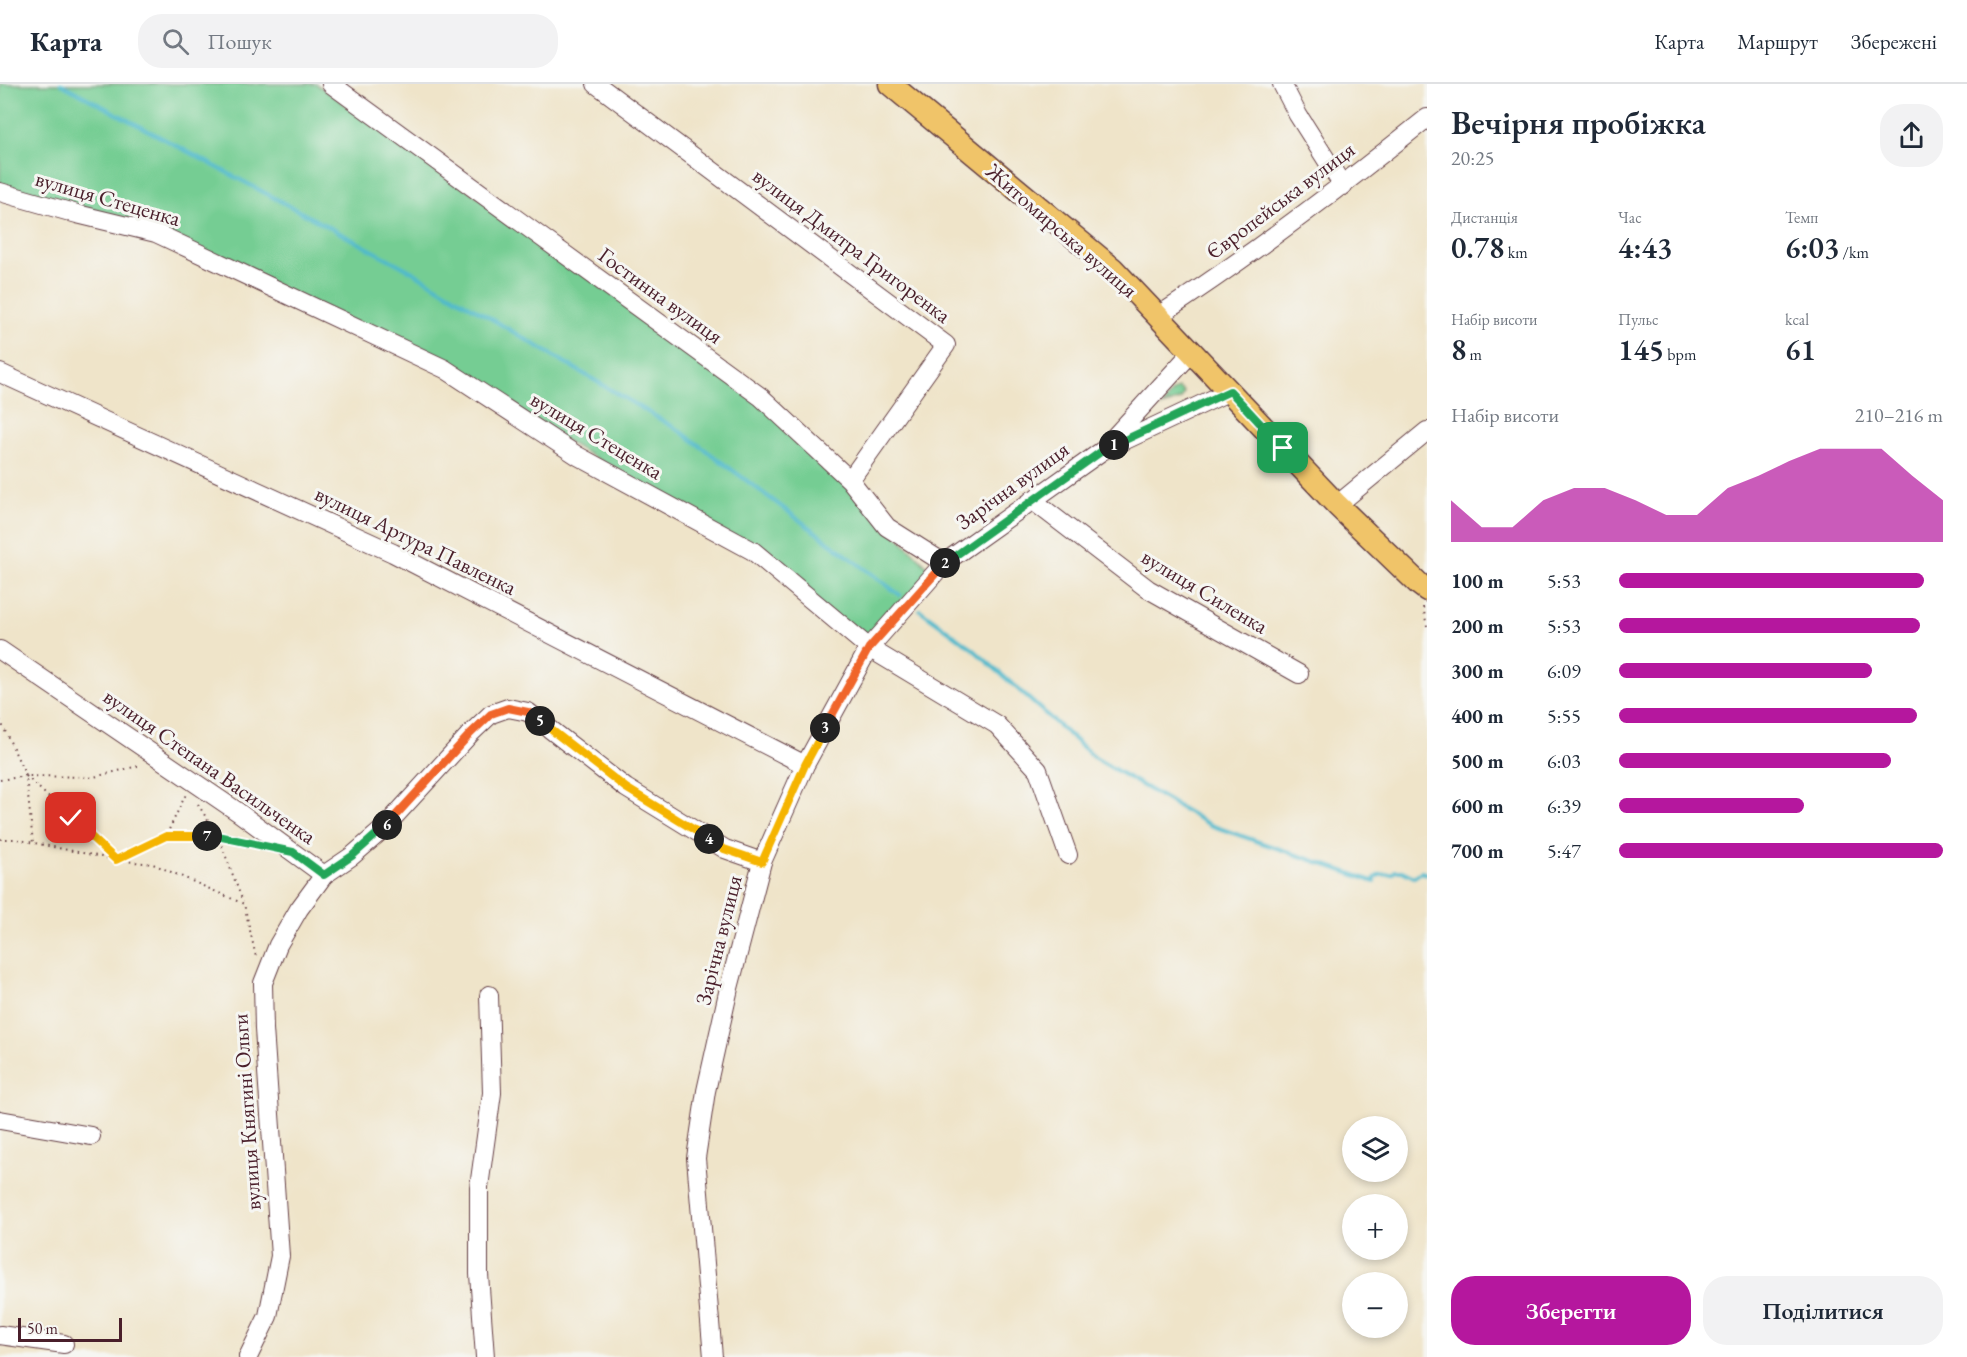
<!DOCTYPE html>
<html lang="uk">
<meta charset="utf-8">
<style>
:root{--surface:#fff;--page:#f2f2f3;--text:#1f2937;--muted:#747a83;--line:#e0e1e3;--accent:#b5179e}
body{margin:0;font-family:"EB Garamond",serif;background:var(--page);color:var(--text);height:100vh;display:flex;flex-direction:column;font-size:22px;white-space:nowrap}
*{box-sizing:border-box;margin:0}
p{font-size:20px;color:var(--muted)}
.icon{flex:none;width:33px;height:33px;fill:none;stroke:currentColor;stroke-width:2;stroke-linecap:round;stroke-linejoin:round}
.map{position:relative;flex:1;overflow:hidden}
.details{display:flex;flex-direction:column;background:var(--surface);width:540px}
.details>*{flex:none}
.controls{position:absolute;left:1342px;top:1032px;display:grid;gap:12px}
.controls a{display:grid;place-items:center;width:66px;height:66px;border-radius:50%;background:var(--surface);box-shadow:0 3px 9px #0003;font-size:30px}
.scale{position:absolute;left:18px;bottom:15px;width:104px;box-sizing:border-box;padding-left:6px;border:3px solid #4a1f2b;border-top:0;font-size:16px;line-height:21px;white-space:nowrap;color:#4a1f2b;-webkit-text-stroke:4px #f6f6f2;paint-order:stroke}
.pin{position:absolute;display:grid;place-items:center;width:51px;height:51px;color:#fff;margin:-26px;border-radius:12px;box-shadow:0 3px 9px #0006}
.km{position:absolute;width:30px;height:30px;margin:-15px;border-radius:50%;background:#222;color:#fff;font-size:16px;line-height:30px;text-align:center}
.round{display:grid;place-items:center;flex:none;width:63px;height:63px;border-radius:24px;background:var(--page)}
.headline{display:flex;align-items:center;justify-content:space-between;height:102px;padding:0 24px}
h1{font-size:33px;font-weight:600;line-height:45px}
.figures{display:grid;grid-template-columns:repeat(3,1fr);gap:9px;height:102px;padding:6px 24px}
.figures div{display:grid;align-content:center}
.figures b{font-size:30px;font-weight:600}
.figures small{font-size:16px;font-weight:400}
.figures p{font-size:16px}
.chart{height:168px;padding:12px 24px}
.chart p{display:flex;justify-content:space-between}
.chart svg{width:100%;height:108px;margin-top:6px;fill:var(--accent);opacity:.7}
.cta{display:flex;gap:12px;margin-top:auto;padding:12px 24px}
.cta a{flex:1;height:69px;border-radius:24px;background:var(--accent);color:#fff;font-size:24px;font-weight:600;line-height:69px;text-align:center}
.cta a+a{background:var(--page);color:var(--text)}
ul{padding:0 24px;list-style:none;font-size:20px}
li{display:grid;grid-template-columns:96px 72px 1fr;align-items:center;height:45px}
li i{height:15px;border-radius:8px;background:var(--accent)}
header{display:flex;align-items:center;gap:36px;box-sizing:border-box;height:84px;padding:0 30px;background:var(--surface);border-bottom:2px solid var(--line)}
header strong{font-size:28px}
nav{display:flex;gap:33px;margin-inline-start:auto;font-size:21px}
.search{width:420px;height:54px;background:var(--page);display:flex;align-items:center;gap:15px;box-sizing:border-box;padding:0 21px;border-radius:24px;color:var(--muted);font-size:22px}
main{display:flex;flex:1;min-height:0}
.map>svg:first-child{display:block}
.green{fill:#75cd93;stroke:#60765f;stroke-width:1.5}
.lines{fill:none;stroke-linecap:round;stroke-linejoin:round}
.stream{stroke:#4fb9cc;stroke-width:4}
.minor-casing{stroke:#633d43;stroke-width:20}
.major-casing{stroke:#633d43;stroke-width:25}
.path{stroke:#633d43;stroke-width:2;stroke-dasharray:1.5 4.5;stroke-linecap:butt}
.minor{stroke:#fff;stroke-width:18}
.major{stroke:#f0c469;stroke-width:22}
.split-1-casing{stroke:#fff;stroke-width:12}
.split-2-casing{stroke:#fff;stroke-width:12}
.split-3-casing{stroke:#fff;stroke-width:12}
.split-4-casing{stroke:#fff;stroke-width:12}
.split-5-casing{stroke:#fff;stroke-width:12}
.split-6-casing{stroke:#fff;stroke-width:12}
.split-7-casing{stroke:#fff;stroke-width:12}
.split-8-casing{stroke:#fff;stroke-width:12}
.split-1{stroke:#22a559;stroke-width:8}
.split-2{stroke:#22a559;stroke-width:8}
.split-3{stroke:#f0652b;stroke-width:8}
.split-4{stroke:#f5b400;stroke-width:8}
.split-5{stroke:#f5b400;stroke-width:8}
.split-6{stroke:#f0652b;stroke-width:8}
.split-7{stroke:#22a559;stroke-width:8}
.split-8{stroke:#f5b400;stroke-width:8}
.labels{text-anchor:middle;stroke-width:6;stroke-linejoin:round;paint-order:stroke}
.street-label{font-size:22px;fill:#4a1f2b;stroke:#f6f6f2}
</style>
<header>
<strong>Карта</strong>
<div class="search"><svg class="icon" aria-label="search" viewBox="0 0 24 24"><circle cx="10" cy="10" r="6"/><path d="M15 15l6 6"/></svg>Пошук</div>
<nav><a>Карта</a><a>Маршрут</a><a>Збережені</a></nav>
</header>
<main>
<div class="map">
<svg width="1427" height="1273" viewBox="0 0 1427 1273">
<rect width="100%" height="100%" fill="#f6f6f2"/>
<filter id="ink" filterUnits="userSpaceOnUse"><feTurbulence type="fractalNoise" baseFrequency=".0167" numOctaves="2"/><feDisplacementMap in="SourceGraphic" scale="12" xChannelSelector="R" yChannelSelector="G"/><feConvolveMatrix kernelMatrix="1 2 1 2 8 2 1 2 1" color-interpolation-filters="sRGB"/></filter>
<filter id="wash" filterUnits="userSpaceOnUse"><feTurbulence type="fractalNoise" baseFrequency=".008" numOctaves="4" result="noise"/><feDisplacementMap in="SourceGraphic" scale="24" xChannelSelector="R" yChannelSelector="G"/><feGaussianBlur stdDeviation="1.35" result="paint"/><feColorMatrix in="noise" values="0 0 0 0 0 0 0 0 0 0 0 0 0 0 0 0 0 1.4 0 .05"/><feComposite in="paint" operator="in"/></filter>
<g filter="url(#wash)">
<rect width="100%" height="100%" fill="#efe4c9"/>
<path class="green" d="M0,0H316L675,250L761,313L935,490L869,564L753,467L444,285L156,149L0,108Z
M1178,304L1184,308L1181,315L1162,323L1172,308Z"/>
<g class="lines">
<path class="stream" d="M61,0L411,187L680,347L900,511
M920,526L973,565L1095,674L1210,741L1375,798V794L1379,791L1393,790L1395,787H1402L1414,793L1421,788L1427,790"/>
</g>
</g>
<g filter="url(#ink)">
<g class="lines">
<defs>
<path id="minor" d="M331,0L761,313L850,396L887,443L944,479
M596,0L946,261L850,396
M1282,0L1298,31L1343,102
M0,108L77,130L156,149L445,285L578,372L753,467L869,564L997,641L1038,686L1068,771
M1158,232C1252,171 1340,104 1427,34
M0,289L393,469L805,681
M1107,361L1193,267
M1032,416L1148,505L1299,590
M1337,421L1427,347
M0,566L238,728L324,791L352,772L382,746L471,649L491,630L508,624L528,628L626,704L725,765L762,778
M0,1036L91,1052
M0,1251L64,1260
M248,1273L268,1232L280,1172L264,945L263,899L278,861L299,825L324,791
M485,1273L479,1190V1103L492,1009L489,911
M713,1273L696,1074L706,1007L729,904L762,778L805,681L869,564L944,479L1102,367L1230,307"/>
<path id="major" d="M890,0L1113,185L1337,421L1419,500L1427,506"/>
</defs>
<use href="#minor" class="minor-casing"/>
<use href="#major" class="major-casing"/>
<path class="path" d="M1423,523L1427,542
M0,636L26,692L33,759
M26,692L116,776L166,752L186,710
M0,696L26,692L94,693L142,681
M198,720L220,757L243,818
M166,752H217L253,759
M0,755H15L116,776L153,780L244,820L256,873"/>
<use href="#minor" class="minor"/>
<use href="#major" class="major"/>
</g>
</g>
<g class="lines" filter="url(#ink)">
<defs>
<path id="split-1" d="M1114,361L1230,307L1283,364"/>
<path id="split-2" d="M945,479L1102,367L1114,361"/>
<path id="split-3" d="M825,644L869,564L945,479"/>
<path id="split-4" d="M709,755L724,765L762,778L805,681L825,644"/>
<path id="split-5" d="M540,637L626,704L709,755"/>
<path id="split-6" d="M387,741L471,649L491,630L508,624L528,628L540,637"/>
<path id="split-7" d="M207,752H217L293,768L324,791L352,772L387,741"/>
<path id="split-8" d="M71,734L116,776L166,752H207"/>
</defs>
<use href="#split-1" class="split-1-casing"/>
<use href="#split-2" class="split-2-casing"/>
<use href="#split-3" class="split-3-casing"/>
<use href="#split-4" class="split-4-casing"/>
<use href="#split-5" class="split-5-casing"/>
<use href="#split-6" class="split-6-casing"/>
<use href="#split-7" class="split-7-casing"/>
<use href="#split-8" class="split-8-casing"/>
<use href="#split-1" class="split-1"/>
<use href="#split-2" class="split-2"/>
<use href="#split-3" class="split-3"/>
<use href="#split-4" class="split-4"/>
<use href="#split-5" class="split-5"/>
<use href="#split-6" class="split-6"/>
<use href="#split-7" class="split-7"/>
<use href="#split-8" class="split-8"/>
</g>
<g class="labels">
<g class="street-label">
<text transform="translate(108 114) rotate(16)" y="8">вулиця Стеценка</text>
<text transform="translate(1280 116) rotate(-37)" y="8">Європейська вулиця</text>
<text transform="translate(1062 146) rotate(41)" y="8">Житомирська вулиця</text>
<text transform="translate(852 161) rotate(37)" y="8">вулиця Дмитра Григоренка</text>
<text transform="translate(661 211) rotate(36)" y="8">Гостинна вулиця</text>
<text transform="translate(597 351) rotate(31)" y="8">вулиця Стеценка</text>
<text transform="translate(1012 401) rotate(-36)" y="8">Зарічна вулиця</text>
<text transform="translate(416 456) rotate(26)" y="8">вулиця Артура Павленка</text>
<text transform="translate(1205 507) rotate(31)" y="8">вулиця Силенка</text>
<text transform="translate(210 682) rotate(35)" y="8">вулиця Степана Васильченка</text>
<text transform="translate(718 856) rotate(-76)" y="8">Зарічна вулиця</text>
<text transform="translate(246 1028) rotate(-94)" y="8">вулиця Княгині Ольги</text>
</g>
</g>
</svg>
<div class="controls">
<a><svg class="icon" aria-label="layers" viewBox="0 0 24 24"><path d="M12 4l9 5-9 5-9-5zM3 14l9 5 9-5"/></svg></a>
<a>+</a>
<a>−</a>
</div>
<div class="scale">50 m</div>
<div class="pin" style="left:1283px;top:364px;background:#1e9e55"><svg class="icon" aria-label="arrive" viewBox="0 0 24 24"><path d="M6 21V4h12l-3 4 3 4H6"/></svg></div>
<div class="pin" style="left:71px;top:734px;background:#d93025"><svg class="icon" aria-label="check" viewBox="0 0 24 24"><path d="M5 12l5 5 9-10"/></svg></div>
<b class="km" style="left:1114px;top:361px">1</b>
<b class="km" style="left:945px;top:479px">2</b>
<b class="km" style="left:825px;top:644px">3</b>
<b class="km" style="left:709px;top:755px">4</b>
<b class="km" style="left:540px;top:637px">5</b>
<b class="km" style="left:387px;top:741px">6</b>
<b class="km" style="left:207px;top:752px">7</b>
</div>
<section class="details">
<div class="headline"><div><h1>Вечірня пробіжка</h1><p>20:25</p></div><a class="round"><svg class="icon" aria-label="share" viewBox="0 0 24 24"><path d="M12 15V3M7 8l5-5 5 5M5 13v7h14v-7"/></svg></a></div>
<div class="figures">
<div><p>Дистанція</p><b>0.78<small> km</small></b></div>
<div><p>Час</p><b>4:43</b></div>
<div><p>Темп</p><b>6:03<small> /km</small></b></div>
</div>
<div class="figures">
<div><p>Набір висоти</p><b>8<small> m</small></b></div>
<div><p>Пульс</p><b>145<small> bpm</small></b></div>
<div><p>kcal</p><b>61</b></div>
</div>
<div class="chart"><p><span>Набір висоти</span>210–216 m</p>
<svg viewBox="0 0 160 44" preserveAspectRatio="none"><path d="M0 44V27L10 38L20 38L30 27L40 22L50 22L60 27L70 33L80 33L90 22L100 17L110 11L120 6L130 6L140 6L150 17L160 27V44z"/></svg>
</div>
<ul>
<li><b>100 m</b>5:53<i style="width:94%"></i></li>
<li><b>200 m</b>5:53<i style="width:93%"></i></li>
<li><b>300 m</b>6:09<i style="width:78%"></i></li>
<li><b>400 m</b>5:55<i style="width:92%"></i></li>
<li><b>500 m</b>6:03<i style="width:84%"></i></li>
<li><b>600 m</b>6:39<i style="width:57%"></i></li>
<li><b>700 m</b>5:47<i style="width:100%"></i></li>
</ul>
<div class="cta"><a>Зберегти</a><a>Поділитися</a></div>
</section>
</main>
